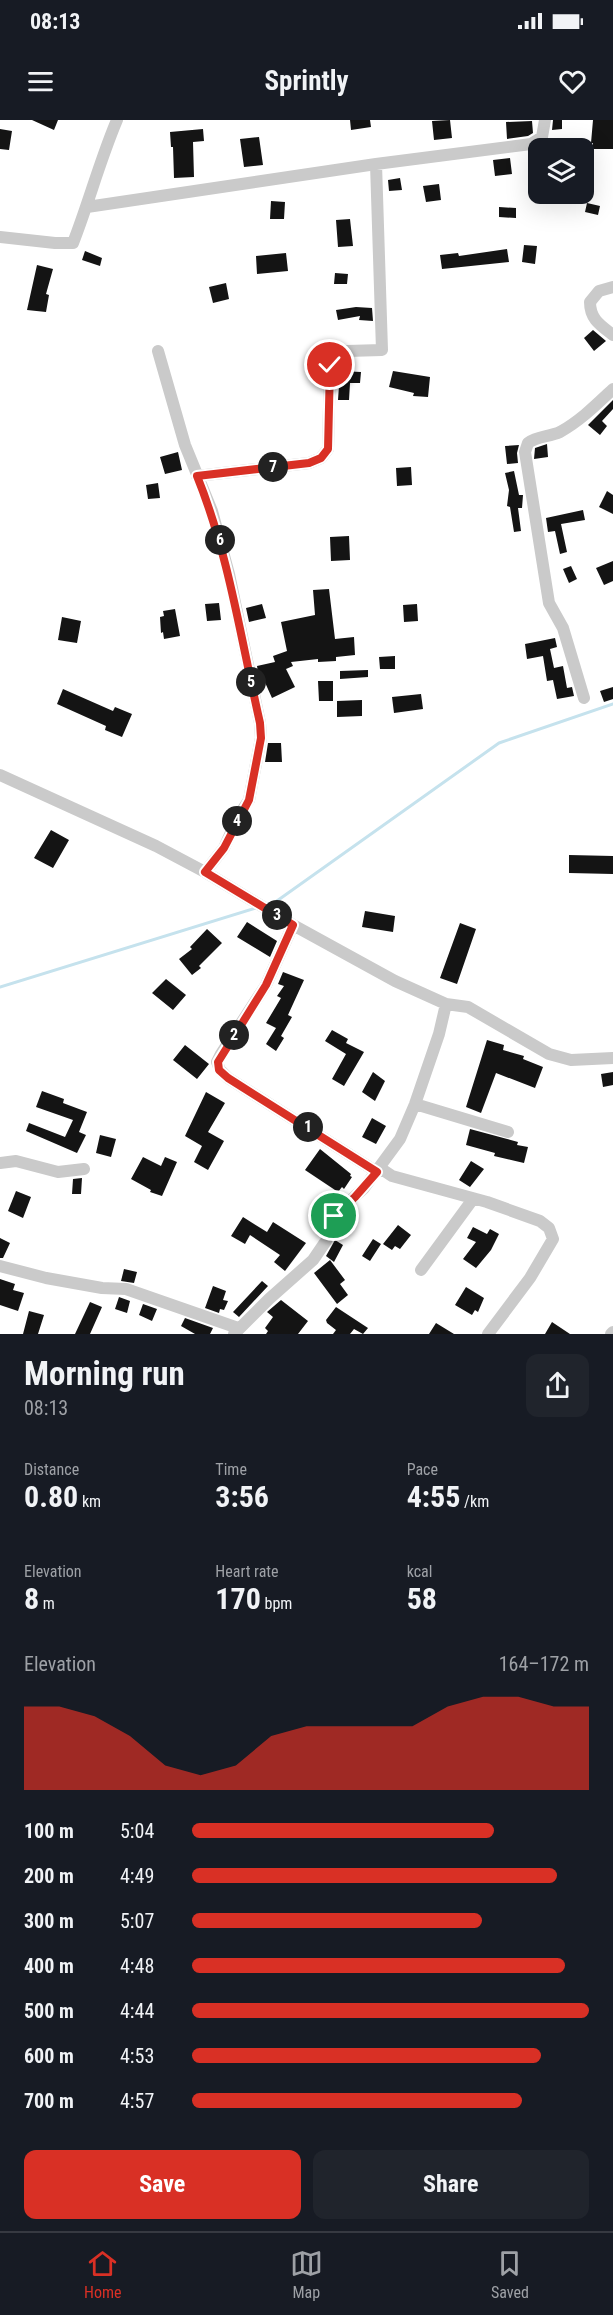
<!DOCTYPE html>
<meta charset="utf-8">
<style>
:root{--surface:#171b24;--page:#20242c;--text:#f1f3f6;--muted:#9ea1a6;--line:#363941;--accent:#d93025}
body{margin:0;font-family:"Roboto Condensed",sans-serif;background:var(--page);color:var(--text);height:100vh;display:flex;flex-direction:column;font-size:22px;white-space:nowrap}
*{box-sizing:border-box;margin:0}
p{font-size:20px;color:var(--muted)}
.icon{flex:none;width:33px;height:33px;fill:none;stroke:currentColor;stroke-width:2;stroke-linecap:round;stroke-linejoin:round}
.map{position:relative;height:1214px;overflow:hidden}
.sheet{display:flex;flex-direction:column;background:var(--surface);flex:1}
.sheet>*{flex:none}
.fabs{position:absolute;left:528px;top:18px;display:grid;gap:12px}
.fabs a{display:grid;place-items:center;width:66px;height:66px;border-radius:12px;background:var(--surface);box-shadow:0 6px 24px #0002;font-size:30px}
.pin{position:absolute;display:grid;place-items:center;width:51px;height:51px;color:#fff;margin:-26px;border:3px solid #fff;border-radius:50%;box-shadow:0 2px 6px #0007}
.km{position:absolute;width:30px;height:30px;margin:-15px;border-radius:50%;background:#222;color:#fff;font-size:16px;line-height:30px;text-align:center}
.round{display:grid;place-items:center;flex:none;width:63px;height:63px;border-radius:12px;background:var(--page)}
.headline{display:flex;align-items:center;justify-content:space-between;height:102px;padding:0 24px}
h1{font-size:33px;font-weight:700;line-height:45px}
.figures{display:grid;grid-template-columns:repeat(3,1fr);gap:9px;height:102px;padding:6px 24px}
.figures div{display:grid;align-content:center}
.figures b{font-size:30px;font-weight:700}
.figures small{font-size:16px;font-weight:400}
.figures p{font-size:16px}
.chart{height:168px;padding:12px 24px}
.chart p{display:flex;justify-content:space-between}
.chart svg{width:100%;height:108px;margin-top:6px;fill:var(--accent);opacity:.7}
.action{display:flex;gap:12px;margin-top:auto;padding:12px 24px}
.action a{flex:1;height:69px;border-radius:12px;background:var(--accent);color:#fff;font-size:24px;font-weight:700;line-height:69px;text-align:center}
.action a+a{background:var(--page);color:var(--text)}
ul{padding:0 24px;list-style:none;font-size:20px}
li{display:grid;grid-template-columns:96px 72px 1fr;align-items:center;height:45px}
li i{height:15px;border-radius:8px;background:var(--accent)}
.status{display:flex;justify-content:space-between;align-items:center;height:42px;padding:0 30px;background:var(--surface);direction:ltr}
.status svg{height:16px;fill:currentColor}
header{display:flex;justify-content:space-between;align-items:center;height:78px;padding:0 24px;background:var(--surface);font-size:27px;font-weight:700}
.dock{display:flex;justify-content:space-around;align-items:center;height:84px;border-top:2px solid var(--line);background:var(--surface);font-size:16px;color:var(--muted)}
.dock a{display:grid;justify-items:center;gap:3px}
.dock .current{color:var(--accent)}
.map>svg:first-child{display:block}
.lines{fill:none;stroke-linecap:round;stroke-linejoin:round}
.stream{stroke:#c5e2ed;stroke-width:3}
.building{fill:#141414}
.minor{stroke:#cacaca;stroke-width:12}
.route-casing{stroke:#fff;stroke-width:12}
.route{stroke:#d93025;stroke-width:8}
</style>
<div class="status"><b>08:13</b><svg viewBox="0 0 49 12"><path d="M0 12V9h3v3zM5 12V6h3v6zM10 12V3h3v9zM15 12V0h3v12zM26 1h20v11H26zM47 4h2v5h-2z"/></svg></div>
<header><svg class="icon" aria-label="menu" viewBox="0 0 24 24"><path d="M4 6h16M4 12h16M4 18h16"/></svg>Sprintly<svg class="icon" aria-label="heart" viewBox="0 0 24 24"><path d="M12 20l-8-8c-3-5 5-10 8-4 3-6 11-1 8 4z"/></svg></header>
<div class="map">
<svg width="613" height="1214" viewBox="0 0 613 1214">
<rect width="100%" height="100%" fill="#fff"/>
<g class="lines">
<path class="stream" d="M268,784L274,783L499,623L613,584
M0,867L256,788"/>
</g>
<path class="building" d="M32,0H58L54,10Z
M350,0H370L371,7L351,10Z
M450,0L452,18L434,20L432,1Z
M553,0H562V9L552,10Z
M593,0H613V29H593V23H591Z
M532,1L533,13L528,16L507,19L506,2Z
M0,9L12,11L9,30L0,29Z
M203,9L204,21L193,22L194,57L174,58L173,27H171L170,12Z
M259,17L263,45L244,47L240,19Z
M510,38L512,54L495,56L493,40Z
M400,58L402,70L389,71L388,60Z
M439,64L441,80L426,82L423,66Z
M271,81L285,82L284,99H270Z
M587,83L600,86L598,95L585,92Z
M499,87L516,88V98L499,97Z
M350,99L353,126L338,127L336,100Z
M524,125L537,126L535,144L522,142Z
M507,129L509,142L442,149L440,135L458,133L459,136Z
M85,131L102,138L100,146L82,140Z
M286,133L288,151L257,154L256,136Z
M37,145L53,149L46,174L49,175L46,192L27,190Z
M335,153L348,154L347,164H334Z
M226,163L229,179L213,183L209,167Z
M356,187L372,188L373,201L359,200L360,196L338,200L336,190Z
M593,210L606,221L594,231L584,218Z
M340,251L361,252L360,263H350L349,280H338Z
M393,251L430,257L428,277L413,276L414,273L389,267Z
M613,280V289L602,301L607,306L600,315L588,305Z
M547,324L548,337L534,339L535,328Z
M519,325L517,333L518,343L507,344L505,326Z
M178,332L182,350L165,354L160,337Z
M411,347L412,365L397,366L396,348Z
M514,351L519,375H523L522,388H518L521,411L514,412L510,387L507,386L509,370L505,353Z
M158,363L160,378L148,379L146,365Z
M607,371L613,375V394L599,387Z
M583,390L585,400L561,404L567,432L560,434L555,411L548,412L546,398Z
M349,416L350,440L331,441L330,417Z
M613,441V461L604,465L596,448Z
M571,446L577,459L569,463L563,449Z
M329,469L335,519L354,517L355,535L336,537V541L318,542V539L291,542L293,546L286,549L295,567L272,578L263,558H259L257,546L275,542L273,536L287,531L281,502L315,495L313,470Z
M219,483L221,500L207,501L205,484Z
M262,484L266,498L249,502L246,488Z
M417,484L418,501L404,502L403,485Z
M175,489L180,516L164,519L163,512L161,513L160,497L164,496L163,491Z
M62,497L81,501L77,523L58,520Z
M555,518L557,527L550,529L554,548L563,546L567,568L572,567L574,576L557,579L553,560L547,561L543,536L527,539L525,524Z
M395,536V549H380L379,537Z
M368,550V557L340,559V551Z
M318,561H333V581H319Z
M613,567V579L604,582L600,571Z
M63,569L113,591L115,587L132,594L122,617L105,610L106,606L57,584Z
M421,574L423,589L394,593L392,577Z
M362,580V596L337,597V581Z
M268,623H281L282,642H265Z
M51,710L69,720L53,748L34,738Z
M569,735L613,736V754L569,753Z
M365,791L395,796L393,812L362,807Z
M247,802L277,821L270,837L237,817Z
M460,803L476,809L457,864L440,858Z
M207,809L222,823L199,846L201,848L192,855L179,839L192,829L190,827Z
M283,852L304,860L288,895L292,897L281,916L284,918L276,931L266,924L276,908L266,903L281,878L277,876L284,866L278,864Z
M166,859L186,875L173,890L152,873Z
M332,910L348,919L346,923L364,932L344,966L332,959L346,934L325,921Z
M487,920L504,925L503,930L524,936L523,939L543,947L535,968L496,953L481,993L466,987Z
M185,925L209,944L197,959L173,940Z
M373,952L385,961L375,981L362,972Z
M613,952V965L603,967L601,954Z
M42,971L64,979L63,983L87,992L79,1012L86,1015L77,1033L26,1011L29,1003L65,1017L73,1000L36,987Z
M206,972L225,983L208,1012L224,1021L208,1050L194,1042L202,1026L185,1016Z
M372,998L386,1006L376,1024L362,1017Z
M470,1009L518,1022L517,1025L528,1027L524,1043L494,1036L495,1033L466,1025Z
M100,1015L116,1019L111,1037L96,1033Z
M320,1029L351,1054L350,1056L352,1057L344,1069L342,1067L338,1072L305,1050Z
M143,1037L161,1046L165,1037L177,1042L162,1076L150,1072L151,1070L131,1059Z
M471,1041L484,1049L470,1067L459,1060Z
M82,1058L81,1074H72L73,1059Z
M16,1071L31,1077L23,1098L8,1091Z
M243,1097L267,1112L273,1102L306,1123L285,1151L274,1142L280,1135L250,1115L245,1124L231,1116Z
M398,1105L411,1115L400,1129L395,1126L392,1130L383,1124Z
M473,1107L487,1114L490,1109L499,1114L491,1130L476,1148L463,1139L476,1122L467,1118Z
M0,1118L10,1123L3,1138H0Z
M373,1119L381,1124L370,1141L362,1136Z
M335,1120L343,1125L334,1142L326,1136Z
M330,1140L345,1160L340,1164L348,1175L337,1184L314,1153Z
M124,1149L137,1152L134,1163L121,1161Z
M0,1159L15,1164L13,1170L24,1173L18,1191L0,1185Z
M262,1161L268,1166L239,1197L233,1192Z
M213,1166L226,1171L223,1180L228,1181L224,1190L220,1189L219,1193L205,1188Z
M466,1167L484,1178L478,1192L475,1190L472,1195L455,1185Z
M119,1177L130,1181L127,1193L115,1189Z
M281,1180L308,1201L298,1214H266L268,1211L265,1208L273,1197L267,1192Z
M90,1182L102,1187L90,1214H75Z
M143,1184L157,1189L152,1201L139,1195Z
M336,1187L368,1208L363,1214L354,1209L350,1214H333L336,1210L327,1203L326,1200Z
M29,1191L44,1195L38,1214H23Z
M185,1198L213,1208L210,1214H195L181,1206Z
M552,1202L570,1214H545Z
M436,1203L454,1214H429Z"/>
<g class="lines">
<path class="minor" d="M87,87L376,44L531,24L542,17L545,0
M0,117L55,123H73C89,82 100,40 117,0
M613,167L599,171L590,182C590,199 600,205 613,215
M158,231L185,325L212,391L229,454L260,603L261,618L249,680L239,695L224,728L205,752
M197,356L309,343L321,338L328,329L330,245L336,234L347,231L382,230L376,44
M584,578L563,508L549,483L525,332L528,323C537,316 549,317 560,312C580,301 596,285 613,269
M0,655L156,726L205,752L293,805L395,861L446,884L468,887L549,934L571,940L613,938
M293,805L266,865L221,934L217,942L220,950L228,958L377,1052
M415,984L508,1012
M0,1043L16,1041L58,1052L84,1049
M380,1048L392,1056L487,1082L540,1101L549,1108L553,1119L530,1158L488,1214
M0,1146L46,1158L102,1168L126,1169L238,1208
M421,1150L473,1079
M234,1214L269,1179L313,1140L326,1121L334,1096L364,1068L400,1019L415,984L439,914L446,884
M611,1214L613,1212"/>
</g>
<g class="lines">
<defs>
<path id="route" d="M330,245L328,329L321,338L309,343L197,356C229,435 241,520 260,603L261,618L249,680L224,728L205,752L293,805L266,865L218,942L219,950L228,958L377,1052L355,1077L334,1096"/>
</defs>
<use href="#route" class="route-casing"/>
<use href="#route" class="route"/>
</g>
</svg>
<div class="fabs">
<a><svg class="icon" aria-label="layers" viewBox="0 0 24 24"><path d="M12 4l9 5-9 5-9-5zM3 14l9 5 9-5"/></svg></a>
</div>
<div class="pin" style="left:334px;top:1096px;background:#1e9e55"><svg class="icon" aria-label="arrive" viewBox="0 0 24 24"><path d="M6 21V4h12l-3 4 3 4H6"/></svg></div>
<div class="pin" style="left:330px;top:245px;background:#d93025"><svg class="icon" aria-label="check" viewBox="0 0 24 24"><path d="M5 12l5 5 9-10"/></svg></div>
<b class="km" style="left:308px;top:1007px">1</b>
<b class="km" style="left:234px;top:915px">2</b>
<b class="km" style="left:277px;top:795px">3</b>
<b class="km" style="left:237px;top:701px">4</b>
<b class="km" style="left:251px;top:562px">5</b>
<b class="km" style="left:220px;top:420px">6</b>
<b class="km" style="left:273px;top:347px">7</b>
</div>
<section class="sheet">
<div class="headline"><div><h1>Morning run</h1><p>08:13</p></div><a class="round"><svg class="icon" aria-label="share" viewBox="0 0 24 24"><path d="M12 15V3M7 8l5-5 5 5M5 13v7h14v-7"/></svg></a></div>
<div class="figures">
<div><p>Distance</p><b>0.80<small> km</small></b></div>
<div><p>Time</p><b>3:56</b></div>
<div><p>Pace</p><b>4:55<small> /km</small></b></div>
</div>
<div class="figures">
<div><p>Elevation</p><b>8<small> m</small></b></div>
<div><p>Heart rate</p><b>170<small> bpm</small></b></div>
<div><p>kcal</p><b>58</b></div>
</div>
<div class="chart"><p><span>Elevation</span>164–172 m</p>
<svg viewBox="0 0 160 44" preserveAspectRatio="none"><path d="M0 44V10L10 10L20 14L30 22L40 34L50 38L60 34L70 22L80 18L90 18L100 18L110 18L120 10L130 6L140 6L150 10L160 10V44z"/></svg>
</div>
<ul>
<li><b>100 m</b>5:04<i style="width:76%"></i></li>
<li><b>200 m</b>4:49<i style="width:92%"></i></li>
<li><b>300 m</b>5:07<i style="width:73%"></i></li>
<li><b>400 m</b>4:48<i style="width:94%"></i></li>
<li><b>500 m</b>4:44<i style="width:100%"></i></li>
<li><b>600 m</b>4:53<i style="width:88%"></i></li>
<li><b>700 m</b>4:57<i style="width:83%"></i></li>
</ul>
<div class="action"><a>Save</a><a>Share</a></div>
</section>
<nav class="dock">
<a class="current"><svg class="icon" aria-label="home" viewBox="0 0 24 24"><path d="M3 11l9-7 9 7M6 9v11h12V9"/></svg>Home</a>
<a><svg class="icon" aria-label="map" viewBox="0 0 24 24"><path d="M3 6l6-2 6 2 6-2v14l-6 2-6-2-6 2zM9 4v14M15 6v14"/></svg>Map</a>
<a><svg class="icon" aria-label="saved" viewBox="0 0 24 24"><path d="M7 4h10v16l-5-4-5 4z"/></svg>Saved</a>
</nav>
